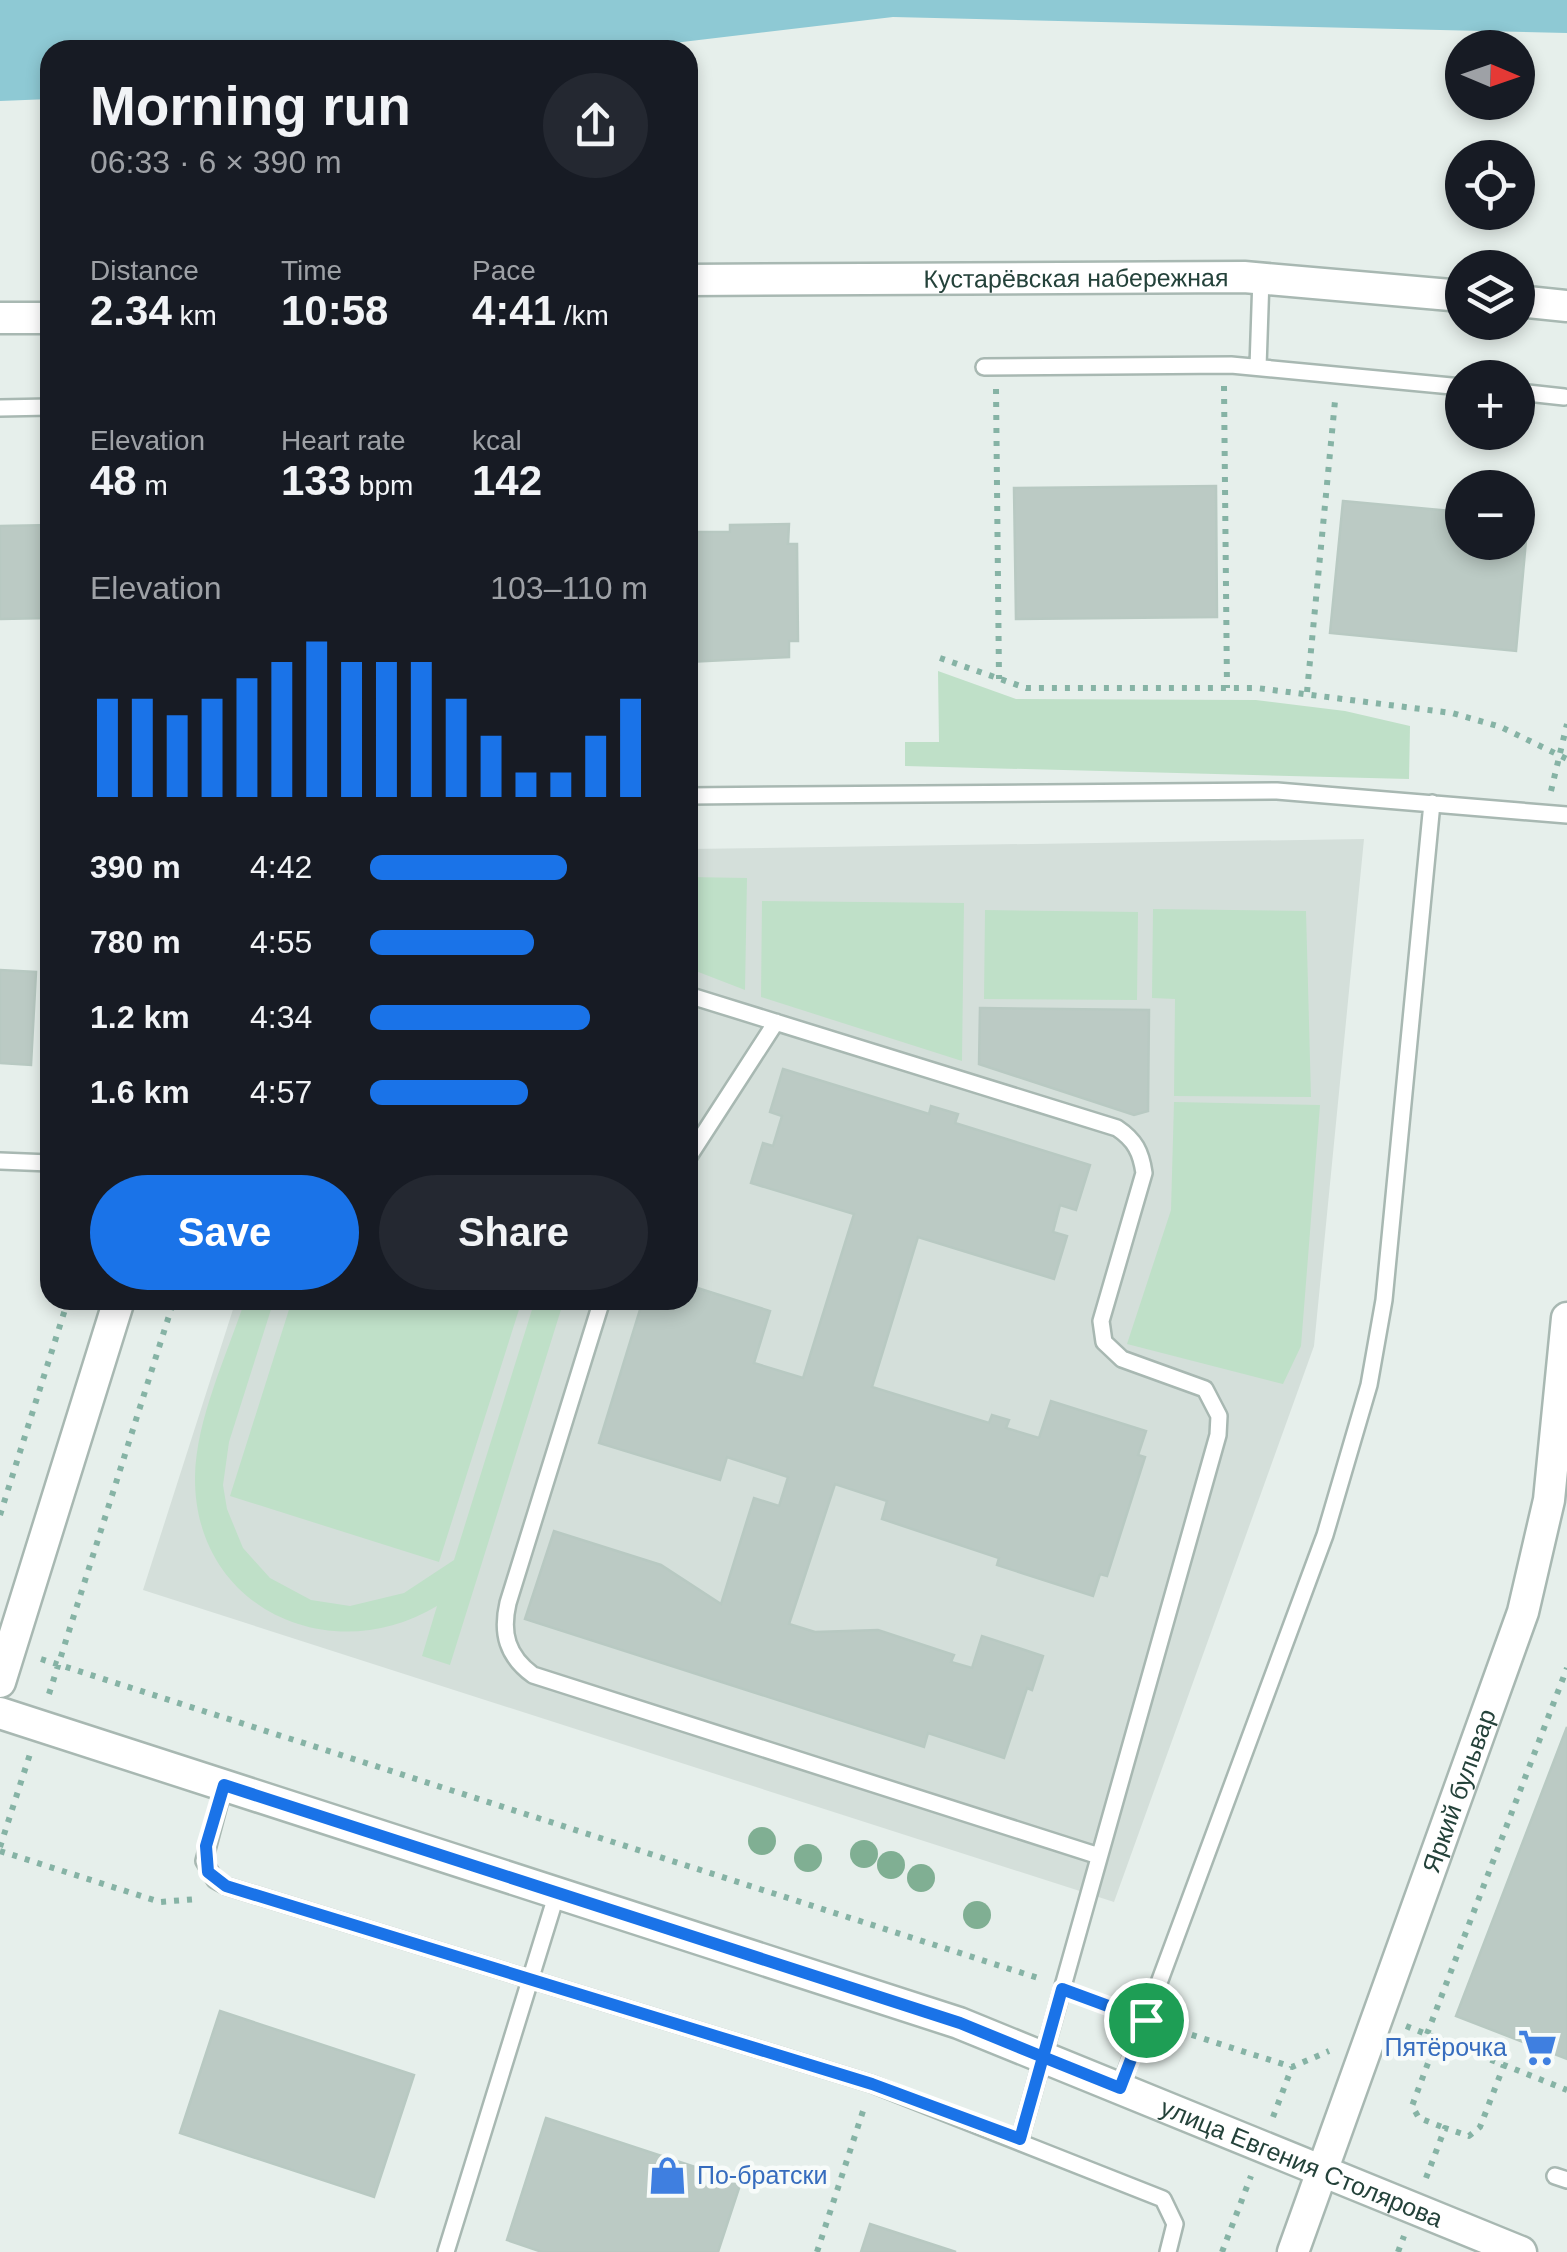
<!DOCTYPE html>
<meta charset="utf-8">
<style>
:root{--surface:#171b24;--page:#242831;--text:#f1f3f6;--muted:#9ea1a6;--accent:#1a73e8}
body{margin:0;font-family:Arial,sans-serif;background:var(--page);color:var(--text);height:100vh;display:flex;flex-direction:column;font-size:38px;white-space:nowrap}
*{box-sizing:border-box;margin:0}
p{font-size:32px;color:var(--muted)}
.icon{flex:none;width:55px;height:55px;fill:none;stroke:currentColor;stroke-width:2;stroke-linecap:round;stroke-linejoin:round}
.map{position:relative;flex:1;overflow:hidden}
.drawer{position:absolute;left:40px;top:40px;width:658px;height:1270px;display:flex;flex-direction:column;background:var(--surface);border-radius:30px;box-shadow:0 5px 15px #0003}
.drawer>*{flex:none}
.needle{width:65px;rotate:92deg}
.controls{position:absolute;left:1445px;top:30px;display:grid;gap:20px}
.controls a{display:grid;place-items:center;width:90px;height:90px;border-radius:50%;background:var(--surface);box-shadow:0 5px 15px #0003;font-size:50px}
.pin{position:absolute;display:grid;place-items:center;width:85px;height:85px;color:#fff;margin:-42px;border:5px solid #fff;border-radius:50%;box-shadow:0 2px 10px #0007}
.round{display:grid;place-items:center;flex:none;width:105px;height:105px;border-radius:52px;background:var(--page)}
.headline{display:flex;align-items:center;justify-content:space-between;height:170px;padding:0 50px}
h1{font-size:55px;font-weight:700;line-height:75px}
.stats{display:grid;grid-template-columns:repeat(3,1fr);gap:15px;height:170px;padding:10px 50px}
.stats div{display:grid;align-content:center}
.stats b{font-size:42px;font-weight:700}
.stats small{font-size:28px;font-weight:400}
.stats p{font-size:28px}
.chart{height:280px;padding:20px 50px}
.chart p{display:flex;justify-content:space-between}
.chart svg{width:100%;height:180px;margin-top:10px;stroke:var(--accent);stroke-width:6}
.action{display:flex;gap:20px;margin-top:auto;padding:20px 50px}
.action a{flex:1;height:115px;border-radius:60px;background:var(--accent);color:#fff;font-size:40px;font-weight:700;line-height:115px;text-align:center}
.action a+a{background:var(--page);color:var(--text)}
ul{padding:0 50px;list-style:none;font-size:32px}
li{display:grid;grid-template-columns:160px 120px 1fr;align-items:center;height:75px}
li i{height:25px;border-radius:12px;background:var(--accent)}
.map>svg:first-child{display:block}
.built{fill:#d4dfda}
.green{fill:#bfe0c8}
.water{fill:#8ec9d4}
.building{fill:#bbcac4;stroke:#b8c9c2;stroke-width:2.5}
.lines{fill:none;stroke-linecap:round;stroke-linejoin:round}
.service-casing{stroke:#a8b8b2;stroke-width:20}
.minor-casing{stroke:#a8b8b2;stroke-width:35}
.path{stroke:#86b3a5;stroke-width:6;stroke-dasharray:5 8;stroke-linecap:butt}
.service{stroke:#fff;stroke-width:15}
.minor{stroke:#fff;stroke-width:30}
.tree{fill:#80af93}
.route-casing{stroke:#fff;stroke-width:20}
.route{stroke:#1a73e8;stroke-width:12}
.labels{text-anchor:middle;stroke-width:9;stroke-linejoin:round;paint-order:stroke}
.street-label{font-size:25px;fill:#24423a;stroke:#f7fbf9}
.shop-label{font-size:25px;fill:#366cbe;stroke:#f7fbf9;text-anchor:end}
</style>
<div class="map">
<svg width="1567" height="2252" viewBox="0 0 1567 2252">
<rect width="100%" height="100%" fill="#e6efeb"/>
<path class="built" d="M1364,839L1314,1346L1114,1902L143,1590L236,1300H688V849Z"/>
<path class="green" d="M938,671L1016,699L1256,700L1345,711L1410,726L1409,779L905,766V742H939Z
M688,877L747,878L745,990L688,968Z
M762,901L964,903L962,1061L761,997Z
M1153,909L1306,911L1311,1097L1174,1096L1175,999L1152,998Z
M985,910L1138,912L1137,1000L984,999Z
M1174,1102L1320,1105L1301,1346L1283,1384L1127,1344L1171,1210Z
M245,1300H274L229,1442L223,1485L227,1509L243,1548L270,1578L311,1600L350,1606L404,1593L454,1560L535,1300H564L450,1665L422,1656L437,1606C331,1670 194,1609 195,1477C196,1419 227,1355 245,1300Z
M292,1300H522L439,1562L230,1496Z"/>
<path class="water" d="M0,0H1567V33L893,17L615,50H50V99L0,101Z"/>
<path class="building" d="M1216,486L1217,617L1016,619L1014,488Z
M1343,501L1462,512V542H1518V517L1528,518L1516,651L1330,633Z
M789,524L788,544H797L798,641H789V657L688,662V532H730V525Z
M50,525V618L0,619V526Z
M0,970L36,972L31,1065L0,1063Z
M980,1008L1149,1010L1148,1111L1134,1115L979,1064Z
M783,1069L929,1114L931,1106L958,1114L955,1123L1090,1165L1076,1210L1060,1205L1053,1232L1067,1236L1054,1279L918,1237L872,1387L989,1423L992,1415L1009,1420L1006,1428L1039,1438L1051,1401L1146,1431L1138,1455L1145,1457L1107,1576L1100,1574L1093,1596L997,1565L999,1558L882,1519L887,1501L835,1484L789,1624L815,1632L878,1630L954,1655L951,1662L972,1668L982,1636L1043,1656L1032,1690L1027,1688L1004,1758L928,1733L924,1747L525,1619L554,1531L661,1565L721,1604L754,1498L779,1506L788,1477L727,1457L720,1480L599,1443L643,1300H688V1285L770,1311L754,1363L803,1378L854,1214L751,1183L763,1143L773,1146L782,1116L770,1112Z
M1567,1727V2059L1456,2016Z
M220,2011L414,2075L374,2197L180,2133Z
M546,2118L741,2182L718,2252H542L507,2240Z
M870,2224L956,2252H861Z"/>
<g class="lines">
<defs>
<path id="service" d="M984,367L1231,365L1462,387
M1258,367L1261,278
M1518,392L1564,397
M0,408L50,407
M688,796L1277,791L1567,815
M688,995L1117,1128C1135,1140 1141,1152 1144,1173L1101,1321L1104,1342L1122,1359L1205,1389L1219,1416L1218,1435L1020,2139
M688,1158L776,1022
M0,1161L50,1163
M602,1300L508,1603C501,1633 507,1656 533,1675L1099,1856
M224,1785L204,1861L215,1880L226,1886L872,2084L1163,2199L1175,2224L1168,2252
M1120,2088L1325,1535L1369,1385L1384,1300L1432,803
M1555,2176L1567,2180
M446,2252L557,1893"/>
<g id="minor">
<path id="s1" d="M688,280L1244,277L1462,296"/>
<path d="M1518,301L1567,306"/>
<path d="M0,318H50"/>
<path d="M0,1682L119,1300"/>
<path id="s2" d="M0,1713L959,2023L1521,2252"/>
<path id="s3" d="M1293,2252L1523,1612L1549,1500L1567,1318"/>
</g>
</defs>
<use href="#service" class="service-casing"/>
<use href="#minor" class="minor-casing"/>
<path class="path" d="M1224,386L1227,688
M996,389L999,679
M940,658L1026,688H1257L1452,713L1501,727L1567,759
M1307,692L1335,401
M1551,791L1567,724
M0,1515L68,1300
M41,1659L1038,1978
M49,1694L174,1300
M0,1847L30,1754
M0,1851L160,1902L197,1899
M1086,2000L1121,2012
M1406,2026L1567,2090
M1167,2027L1292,2067L1329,2051
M1427,2034L1567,1668
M1437,2039L1412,2106L1419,2118L1445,2128
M1273,2117L1292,2067
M1426,2178L1445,2128L1469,2136L1480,2127L1504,2065
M817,2252L864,2108
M1222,2252L1251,2176
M1398,2252L1404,2236"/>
<use href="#service" class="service"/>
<use href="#minor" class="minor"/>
</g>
<g class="tree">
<circle cx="762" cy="1841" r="14"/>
<circle cx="864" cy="1854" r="14"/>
<circle cx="808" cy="1858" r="14"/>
<circle cx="891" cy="1865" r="14"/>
<circle cx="921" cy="1878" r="14"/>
<circle cx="977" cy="1915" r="14"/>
</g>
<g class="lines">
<defs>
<path id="route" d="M1146,2020L1120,2088L1043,2057L1020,2139L872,2084L226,1886L208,1872L206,1846L224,1785L960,2023L1043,2057L1062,1989L1146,2020"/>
</defs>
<use href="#route" class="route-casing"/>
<use href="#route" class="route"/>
</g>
<defs>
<symbol id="supermarket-bare" viewBox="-9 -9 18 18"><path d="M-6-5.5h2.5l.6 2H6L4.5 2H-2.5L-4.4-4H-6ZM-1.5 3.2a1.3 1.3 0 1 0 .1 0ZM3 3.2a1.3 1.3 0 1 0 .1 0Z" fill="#3f7fe0" stroke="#f7fbf9" stroke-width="2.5" paint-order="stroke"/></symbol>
<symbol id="shop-bare" viewBox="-9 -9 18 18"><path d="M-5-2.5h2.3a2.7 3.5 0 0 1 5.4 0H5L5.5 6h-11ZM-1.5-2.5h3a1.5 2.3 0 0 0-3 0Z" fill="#3f7fe0" stroke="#f7fbf9" stroke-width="2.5" paint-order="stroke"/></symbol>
</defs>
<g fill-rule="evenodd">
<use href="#supermarket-bare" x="1510" y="2020" width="55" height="55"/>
<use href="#shop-bare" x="640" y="2148" width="55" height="55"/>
</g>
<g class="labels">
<g class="street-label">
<text dy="9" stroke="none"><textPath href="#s1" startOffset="388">Кустарёвская набережная</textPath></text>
<text dy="9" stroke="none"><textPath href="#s3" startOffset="490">Яркий бульвар</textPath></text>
<text dy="9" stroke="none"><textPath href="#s2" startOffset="1378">улица Евгения Столярова</textPath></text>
</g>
<g class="shop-label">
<text x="1507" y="2056">Пятёрочка</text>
<text x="697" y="2184" text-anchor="start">По-братски</text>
</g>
</g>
</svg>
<div class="controls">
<a><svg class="needle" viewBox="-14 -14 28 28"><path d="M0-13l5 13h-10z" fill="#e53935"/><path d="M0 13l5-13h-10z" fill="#9ea1a6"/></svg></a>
<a><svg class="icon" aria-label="locate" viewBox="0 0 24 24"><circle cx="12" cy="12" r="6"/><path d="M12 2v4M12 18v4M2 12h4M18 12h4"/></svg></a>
<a><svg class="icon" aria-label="layers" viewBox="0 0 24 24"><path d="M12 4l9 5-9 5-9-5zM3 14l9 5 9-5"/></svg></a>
<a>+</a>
<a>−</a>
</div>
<div class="pin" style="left:1146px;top:2020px;background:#1e9e55"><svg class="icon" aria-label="arrive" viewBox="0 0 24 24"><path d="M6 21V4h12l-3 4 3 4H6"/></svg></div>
<section class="drawer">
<div class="headline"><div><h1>Morning run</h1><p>06:33 · 6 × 390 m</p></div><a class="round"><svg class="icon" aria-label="share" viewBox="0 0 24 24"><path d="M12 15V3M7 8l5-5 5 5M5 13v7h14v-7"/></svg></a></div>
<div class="stats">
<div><p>Distance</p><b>2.34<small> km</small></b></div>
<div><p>Time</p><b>10:58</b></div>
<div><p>Pace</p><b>4:41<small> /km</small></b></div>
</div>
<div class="stats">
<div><p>Elevation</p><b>48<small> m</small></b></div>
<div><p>Heart rate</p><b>133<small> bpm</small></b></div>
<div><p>kcal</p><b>142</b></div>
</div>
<div class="chart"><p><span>Elevation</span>103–110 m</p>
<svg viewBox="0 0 160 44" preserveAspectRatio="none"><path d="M5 44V20M15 44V20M25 44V24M35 44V20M45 44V15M55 44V11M65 44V6M75 44V11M85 44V11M95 44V11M105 44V20M115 44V29M125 44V38M135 44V38M145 44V29M155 44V20"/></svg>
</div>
<ul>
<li><b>390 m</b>4:42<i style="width:71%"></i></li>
<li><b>780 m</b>4:55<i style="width:59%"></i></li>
<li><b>1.2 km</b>4:34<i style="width:79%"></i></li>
<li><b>1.6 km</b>4:57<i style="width:57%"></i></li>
</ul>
<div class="action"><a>Save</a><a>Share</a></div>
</section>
</div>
